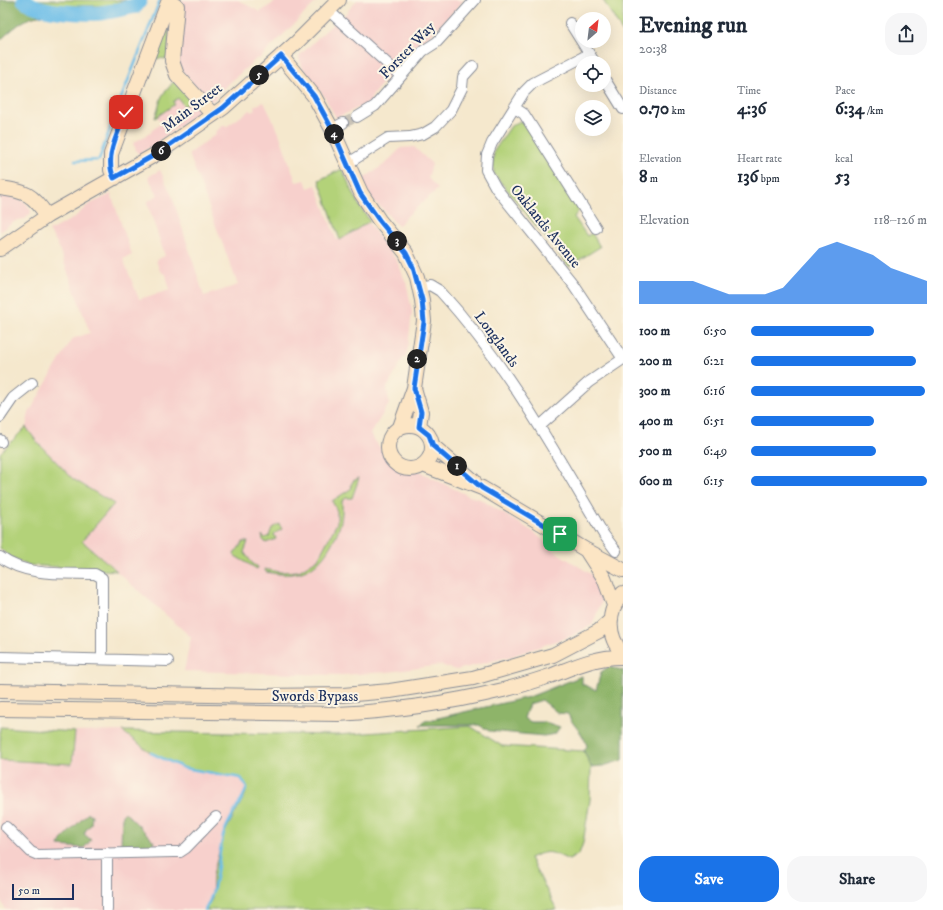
<!DOCTYPE html>
<meta charset="utf-8">
<style>
:root{--surface:#fff;--page:#f6f6f7;--text:#1f2937;--muted:#747a83;--accent:#1a73e8}
body{margin:0;font-family:"IM FELL DW Pica",serif;background:var(--page);color:var(--text);height:100vh;display:flex;flex-direction:column;font-size:15px;white-space:nowrap}
*{box-sizing:border-box;margin:0}
p{font-size:13px;color:var(--muted)}
.icon{flex:none;width:22px;height:22px;fill:none;stroke:currentColor;stroke-width:2;stroke-linecap:round;stroke-linejoin:round}
.map{position:relative;flex:1;overflow:hidden}
.panel{display:flex;flex-direction:column;background:var(--surface);width:320px}
.panel>*{flex:none}
.needle{width:26px;rotate:28deg}
.tools{position:absolute;left:575px;top:12px;display:grid;gap:8px}
.tools a{display:grid;place-items:center;width:36px;height:36px;border-radius:50%;background:var(--surface);box-shadow:0 4px 16px #0002;font-size:20px}
.scale{position:absolute;left:12px;bottom:10px;width:62px;box-sizing:border-box;padding-left:4px;border:2px solid #1b2f5e;border-top:0;font-size:11px;line-height:14px;white-space:nowrap;color:#1b2f5e;-webkit-text-stroke:3px #fcf5e5;paint-order:stroke}
.pin{position:absolute;display:grid;place-items:center;width:34px;height:34px;color:#fff;margin:-17px;border-radius:8px;box-shadow:0 2px 6px #0006}
.km{position:absolute;width:20px;height:20px;margin:-10px;border-radius:50%;background:#222;color:#fff;font-size:11px;line-height:20px;text-align:center}
.round{display:grid;place-items:center;flex:none;width:42px;height:42px;border-radius:16px;background:var(--page)}
.summary{display:flex;align-items:center;justify-content:space-between;height:68px;padding:0 16px}
h1{font-size:22px;font-weight:700;line-height:30px}
.metrics{display:grid;grid-template-columns:repeat(3,1fr);gap:6px;height:68px;padding:4px 16px}
.metrics div{display:grid;align-content:center}
.metrics b{font-size:17px;font-weight:700}
.metrics small{font-size:11px;font-weight:400}
.metrics p{font-size:11px}
.chart{height:112px;padding:8px 16px}
.chart p{display:flex;justify-content:space-between}
.chart svg{width:100%;height:72px;margin-top:4px;fill:var(--accent);opacity:.7}
.button{display:flex;gap:8px;margin-top:auto;padding:8px 16px}
.button a{flex:1;height:46px;border-radius:16px;background:var(--accent);color:#fff;font-size:16px;font-weight:700;line-height:46px;text-align:center}
.button a+a{background:var(--page);color:var(--text)}
ul{padding:0 16px;list-style:none;font-size:13px}
li{display:grid;grid-template-columns:64px 48px 1fr;align-items:center;height:30px}
li i{height:10px;border-radius:5px;background:var(--accent)}
main{display:flex;flex:1;min-height:0}
.map>svg:first-child{display:block}
.built{fill:#f7d0cc}
.green{fill:#b3d279;stroke:#67806c}
.forest{fill:#8eb469;stroke:#547264}
.lines{fill:none;stroke-linecap:round;stroke-linejoin:round}
.stream{stroke:#6cbee8;stroke-width:2.5}
.river{stroke:#6cbee8;stroke-width:15}
.street-tunnel{stroke:#c9c3b7;stroke-width:10;stroke-dasharray:10 5;stroke-linecap:butt}
.street-casing{stroke:#888c96;stroke-width:12}
.secondary-casing{stroke:#888c96;stroke-width:16}
.street{stroke:#fff;stroke-width:10}
.secondary{stroke:#fce5c4;stroke-width:14}
.route-casing{stroke:#fff;stroke-width:8}
.route{stroke:#1a73e8;stroke-width:5}
.labels{text-anchor:middle;stroke-width:4;stroke-linejoin:round;paint-order:stroke}
.street-label{font-size:15px;fill:#1b2f5e;stroke:#fcf5e5}
</style>
<main>
<div class="map">
<svg width="623" height="910" viewBox="0 0 623 910">
<rect width="100%" height="100%" fill="#fcf5e5"/>
<filter id="ink" filterUnits="userSpaceOnUse"><feTurbulence type="fractalNoise" baseFrequency=".025" numOctaves="2"/><feDisplacementMap in="SourceGraphic" scale="8" xChannelSelector="R" yChannelSelector="G"/><feConvolveMatrix kernelMatrix="1 2 1 2 8 2 1 2 1" color-interpolation-filters="sRGB"/></filter>
<filter id="wash" filterUnits="userSpaceOnUse"><feTurbulence type="fractalNoise" baseFrequency=".012" numOctaves="4" result="noise"/><feDisplacementMap in="SourceGraphic" scale="16" xChannelSelector="R" yChannelSelector="G"/><feGaussianBlur stdDeviation="0.9" result="paint"/><feColorMatrix in="noise" values="0 0 0 0 0 0 0 0 0 0 0 0 0 0 0 0 0 1.4 0 .05"/><feComposite in="paint" operator="in"/></filter>
<g filter="url(#wash)">
<rect width="100%" height="100%" fill="#f5e8cd"/>
<path class="built" d="M182,0H238L260,12L278,0H318L259,59L257,58L216,95V98L212,101H207L176,63Z
M357,0H464L432,34L416,45L397,65L371,97V102L336,118L324,96L303,69L299,58L300,55L335,22L337,24Z
M178,98L195,99L203,110L158,141L159,142L138,154L133,143L152,132L151,131L162,123L157,116L174,105L173,102Z
M264,102L279,133L296,182L305,180L308,188L316,185L336,239L340,240L368,222L397,261L407,285L412,312L408,347L405,358H403L387,388L389,404L370,434L381,449L392,457L442,483L469,496L480,499L535,533L556,552L597,578L602,601L592,625L571,636L512,656L456,670L441,665L388,672L341,675L184,671L191,637L82,541L113,504L73,479L37,442L26,427L29,413L72,339L118,323L90,333L57,243L49,231L74,218L88,205L111,194L132,255L123,259L139,299L170,290L166,275L160,271L156,260L165,256L147,202L158,195L148,177L160,170L172,196L204,296L238,285L189,154L216,134L215,132L224,125L226,127L250,110L251,112L255,110L254,106Z
M414,147L432,164L428,178L438,189L407,216L398,226L381,207L376,204L363,184V179L385,164L401,148Z
M0,195L21,200L26,203L31,211L30,214L25,219L17,220L0,231Z
M122,731L151,753L184,768L241,778L247,787L245,795L224,834L213,874L212,899L205,910H6L1,900L0,888V760L72,764L75,732Z"/>
<path class="green" d="M0,0H126L107,6H68L56,16C28,12 19,24 0,40Z
M603,0H623V33Z
M171,11L168,59L154,58Z
M174,81L195,99L184,106L178,98L173,102L175,104L155,118L162,96Z
M520,121L524,122L580,209L574,217L587,236L592,233L600,247L569,266L494,174L493,160L494,151L511,126Z
M342,169L359,205L370,221L340,240L319,180Z
M26,427L37,442L73,479L114,504L82,541L117,571L27,565L7,555L0,548V453Z
M359,478L352,498H346L342,501C343,521 340,528 331,545C315,573 296,578 266,572L264,569L280,572L299,571L318,559L337,523V511L332,501L352,488L351,485L353,481Z
M279,524L282,529L274,534L276,539L266,543L263,540L262,535L265,538L269,536L272,528Z
M243,542H248L244,552L252,563L258,567L257,569L235,556L234,554Z
M470,726L502,746L584,751L591,767L590,800L583,843L579,854L569,860C551,852 549,849 530,858L557,910H205L212,899L213,874L224,834L245,795L247,787L241,778L184,768L151,753L122,731L336,735Z
M0,727L75,732L72,764L0,760Z"/>
<path class="forest" d="M0,0H18C29,10 42,12 56,16C29,12 19,24 0,40Z
M608,667L623,670V760L603,766L591,767L584,751L587,746C582,730 573,727 568,714L558,713L542,700L529,704L524,718L531,722H545L560,727L555,734L544,736L489,731L479,725H420L425,721L529,697L582,676V684L596,690L601,672Z
M125,812L151,838L154,842L151,847H125L121,845L122,815Z
M88,813L92,815L91,825L87,828L84,834L91,840L84,848L59,846L61,840Z"/>
<g class="lines">
<path class="stream" d="M120,101L160,0
M75,161L99,160L115,114
M151,753L184,768L241,778L247,787C242,803 227,820 223,836C217,861 218,888 205,910"/>
<path class="river" d="M24,0C35,12 83,14 100,13C112,12 124,8 136,6L140,0"/>
</g>
</g>
<g filter="url(#ink)">
<g class="lines">
<path class="street-tunnel" d="M343,123L357,117"/>
<defs>
<path id="street" d="M329,11L401,76
M570,23L595,63
M589,54L533,83L524,92L492,143L487,155L486,170L496,188L573,284L623,359
M604,78L623,109
M515,108L524,114L596,228
M357,117L375,106L423,51L437,42L475,0
M332,129L343,123
M347,164L388,138L410,137L423,134L435,127L451,110L462,88L463,77L473,66
M419,287L430,285L440,291C507,364 554,451 604,535L616,551
M0,417L13,398L32,383
M540,426L589,382L623,359
M0,440L1,442
M0,557C27,577 63,573 95,574L102,578V659
M0,657L168,661
M6,827L31,852L38,855L174,852H180L186,848L216,817
M107,910V853"/>
<path id="secondary" d="M169,0L177,6L172,61L177,75L213,115
M281,56L314,96L332,129L361,193L379,220L406,253L417,277L422,300L424,321L414,388L400,427
M115,178L111,170V154L169,0
M0,188C25,191 33,194 47,216
M0,249L47,216L158,153L223,108L297,42L339,0
M414,388L421,412L419,427
M388 447a22 22 0 1 1 44 0a22 22 0 1 1-44 0Z
M433,446L474,481
M423,465L482,488L586,550L623,570
M586,550L604,578L614,605
M623,593C606,611 607,637 623,654
M0,691L263,696L343,695L390,691L473,678L553,655L599,631L611,620
M0,709L338,714C394,711 449,703 503,690C519,686 535,681 550,676C574,667 597,656 623,657"/>
</defs>
<use href="#street" class="street-casing"/>
<use href="#secondary" class="secondary-casing"/>
<use href="#street" class="street"/>
<use href="#secondary" class="secondary"/>
</g>
</g>
<g class="lines" filter="url(#ink)">
<defs>
<path id="route" d="M126,112C118,133 104,157 114,178L158,153L223,108L281,56L314,96L332,129L360,193L379,220L406,253L413,267L422,300L424,322L414,388L421,412L419,427L429,435L433,446L482,488L560,534"/>
</defs>
<use href="#route" class="route-casing"/>
<use href="#route" class="route"/>
</g>
<g class="labels">
<g class="street-label">
<text transform="translate(407 50) rotate(-46)" y="5">Forster Way</text>
<text transform="translate(192 107) rotate(-37)" y="5">Main Street</text>
<text transform="translate(546 226) rotate(51)" y="5">Oaklands Avenue</text>
<text transform="translate(497 339) rotate(54)" y="5">Longlands</text>
<text x="315" y="701">Swords Bypass</text>
</g>
</g>
</svg>
<div class="tools">
<a><svg class="needle" viewBox="-14 -14 28 28"><path d="M0-13l5 13h-10z" fill="#e53935"/><path d="M0 13l5-13h-10z" fill="#747a83"/></svg></a>
<a><svg class="icon" aria-label="locate" viewBox="0 0 24 24"><circle cx="12" cy="12" r="6"/><path d="M12 2v4M12 18v4M2 12h4M18 12h4"/></svg></a>
<a><svg class="icon" aria-label="layers" viewBox="0 0 24 24"><path d="M12 4l9 5-9 5-9-5zM3 14l9 5 9-5"/></svg></a>
</div>
<div class="scale">50 m</div>
<div class="pin" style="left:560px;top:534px;background:#1e9e55"><svg class="icon" aria-label="arrive" viewBox="0 0 24 24"><path d="M6 21V4h12l-3 4 3 4H6"/></svg></div>
<div class="pin" style="left:126px;top:112px;background:#d93025"><svg class="icon" aria-label="check" viewBox="0 0 24 24"><path d="M5 12l5 5 9-10"/></svg></div>
<b class="km" style="left:457px;top:466px">1</b>
<b class="km" style="left:417px;top:359px">2</b>
<b class="km" style="left:397px;top:241px">3</b>
<b class="km" style="left:334px;top:134px">4</b>
<b class="km" style="left:259px;top:75px">5</b>
<b class="km" style="left:161px;top:151px">6</b>
</div>
<section class="panel">
<div class="summary"><div><h1>Evening run</h1><p>20:38</p></div><a class="round"><svg class="icon" aria-label="share" viewBox="0 0 24 24"><path d="M12 15V3M7 8l5-5 5 5M5 13v7h14v-7"/></svg></a></div>
<div class="metrics">
<div><p>Distance</p><b>0.70<small> km</small></b></div>
<div><p>Time</p><b>4:36</b></div>
<div><p>Pace</p><b>6:34<small> /km</small></b></div>
</div>
<div class="metrics">
<div><p>Elevation</p><b>8<small> m</small></b></div>
<div><p>Heart rate</p><b>136<small> bpm</small></b></div>
<div><p>kcal</p><b>53</b></div>
</div>
<div class="chart"><p><span>Elevation</span>118–126 m</p>
<svg viewBox="0 0 160 44" preserveAspectRatio="none"><path d="M0 44V30L10 30L20 30L30 30L40 34L50 38L60 38L70 38L80 34L90 22L100 10L110 6L120 10L130 14L140 22L150 26L160 30V44z"/></svg>
</div>
<ul>
<li><b>100 m</b>6:50<i style="width:70%"></i></li>
<li><b>200 m</b>6:21<i style="width:94%"></i></li>
<li><b>300 m</b>6:16<i style="width:99%"></i></li>
<li><b>400 m</b>6:51<i style="width:70%"></i></li>
<li><b>500 m</b>6:49<i style="width:71%"></i></li>
<li><b>600 m</b>6:15<i style="width:100%"></i></li>
</ul>
<div class="button"><a>Save</a><a>Share</a></div>
</section>
</main>
